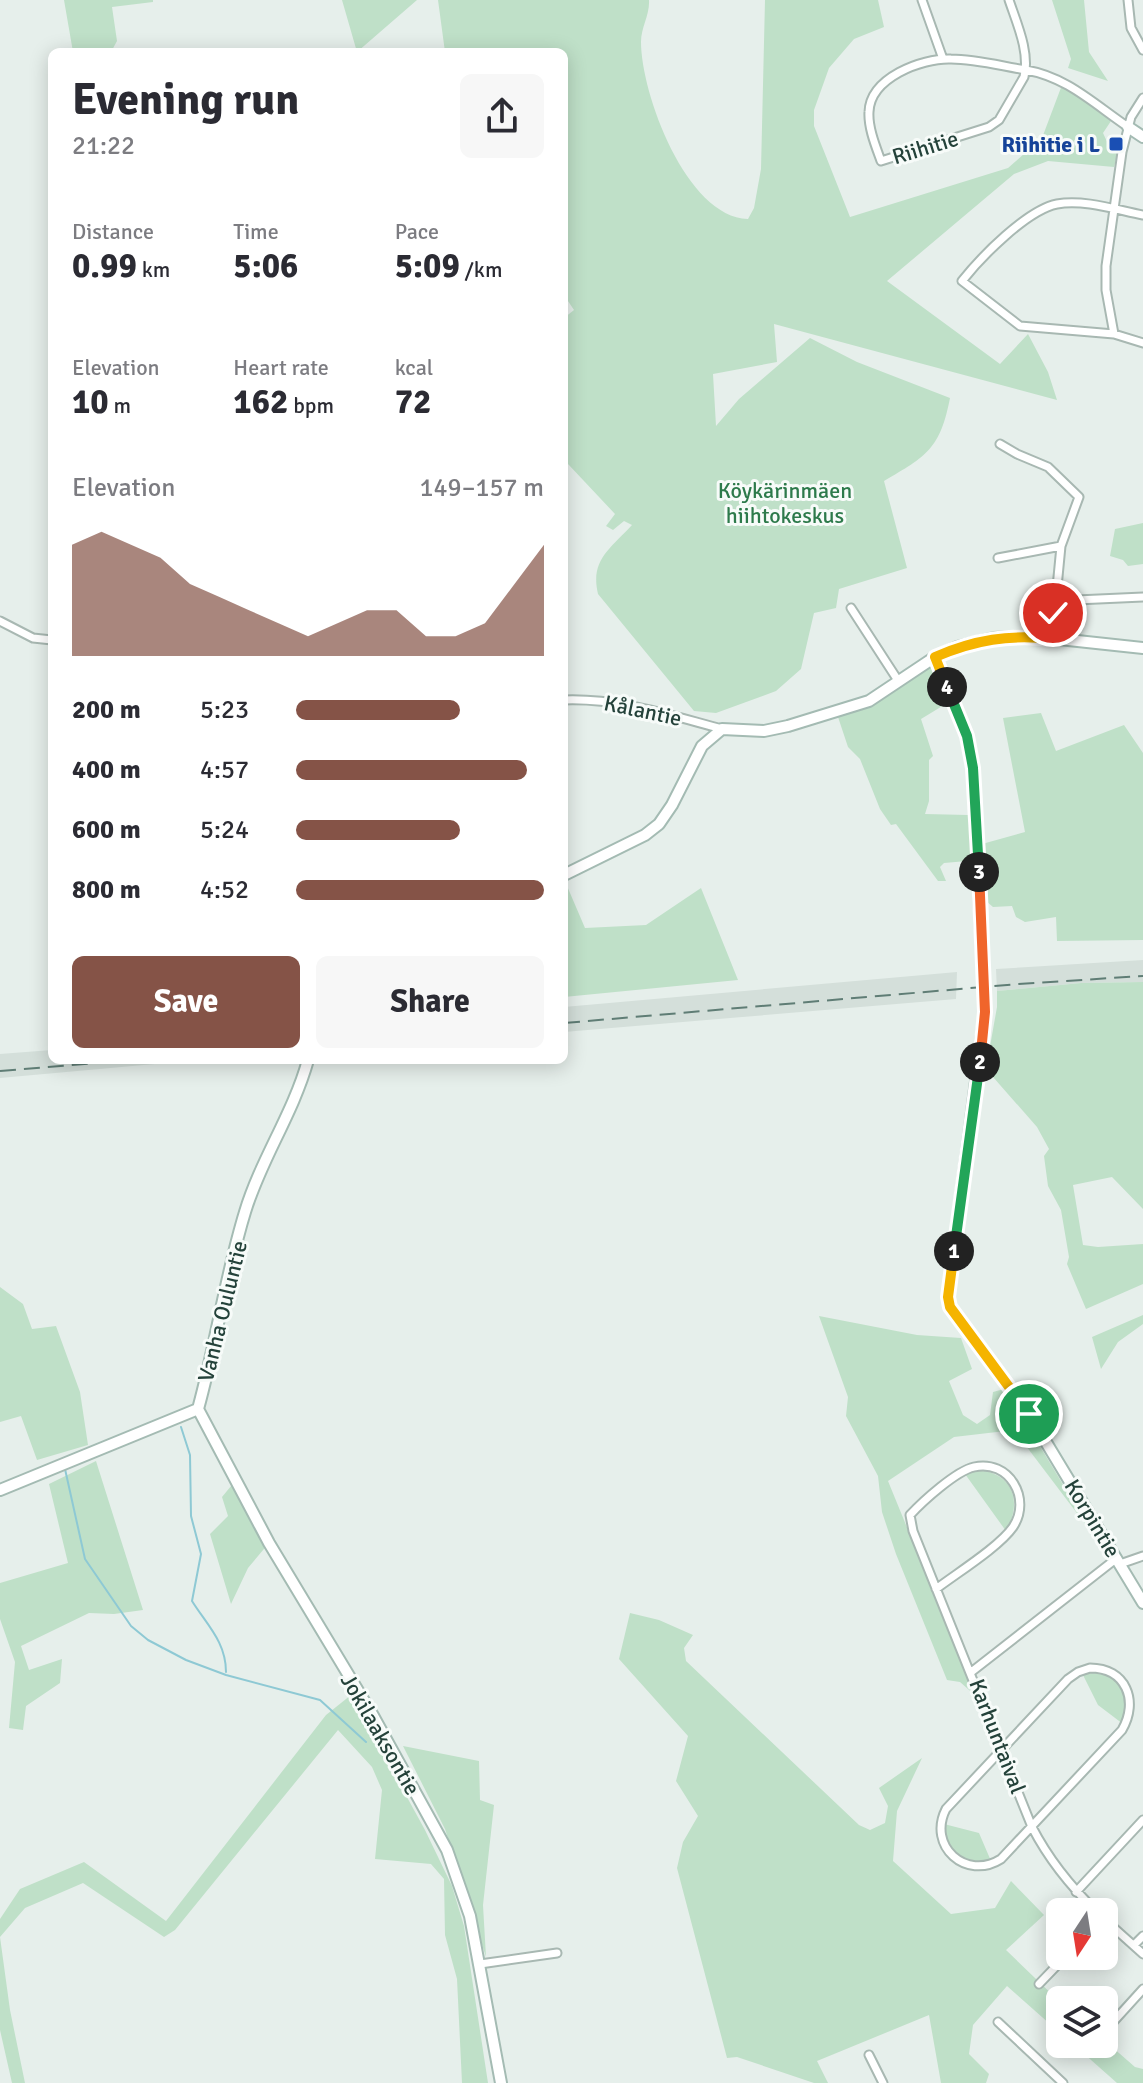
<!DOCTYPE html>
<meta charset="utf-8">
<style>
:root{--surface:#fff;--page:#f7f7f7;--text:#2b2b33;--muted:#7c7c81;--accent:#855347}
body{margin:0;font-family:Signika,sans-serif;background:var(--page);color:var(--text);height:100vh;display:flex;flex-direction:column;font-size:30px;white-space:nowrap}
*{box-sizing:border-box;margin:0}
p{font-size:26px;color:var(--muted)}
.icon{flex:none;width:44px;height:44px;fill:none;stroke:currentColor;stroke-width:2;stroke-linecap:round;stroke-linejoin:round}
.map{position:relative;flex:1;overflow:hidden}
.panel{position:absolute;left:48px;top:48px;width:520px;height:1016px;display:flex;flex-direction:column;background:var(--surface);border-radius:12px;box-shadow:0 4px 20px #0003}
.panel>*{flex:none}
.needle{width:52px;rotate:192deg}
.controls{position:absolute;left:1046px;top:1898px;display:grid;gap:16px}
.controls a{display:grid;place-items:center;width:72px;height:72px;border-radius:12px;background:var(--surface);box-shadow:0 4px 20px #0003;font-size:40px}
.pin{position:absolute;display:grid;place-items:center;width:68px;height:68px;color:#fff;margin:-34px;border:4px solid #fff;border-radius:50%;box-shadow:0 2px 8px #0007}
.km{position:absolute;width:40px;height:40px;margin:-20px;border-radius:50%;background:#222;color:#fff;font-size:22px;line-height:40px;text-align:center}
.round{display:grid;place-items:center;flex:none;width:84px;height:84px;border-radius:12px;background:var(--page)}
.head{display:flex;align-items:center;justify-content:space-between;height:136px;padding:0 24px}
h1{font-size:44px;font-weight:700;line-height:60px}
.metrics{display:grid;grid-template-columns:repeat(3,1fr);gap:12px;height:136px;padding:8px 24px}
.metrics div{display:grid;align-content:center}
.metrics b{font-size:34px;font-weight:700}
.metrics small{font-size:22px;font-weight:400}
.metrics p{font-size:22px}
.chart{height:224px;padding:16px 24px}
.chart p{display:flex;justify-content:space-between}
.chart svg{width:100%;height:144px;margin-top:8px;fill:var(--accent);opacity:.7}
.cta{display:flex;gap:16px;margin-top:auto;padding:16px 24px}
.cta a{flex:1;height:92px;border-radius:12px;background:var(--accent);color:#fff;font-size:32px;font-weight:700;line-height:92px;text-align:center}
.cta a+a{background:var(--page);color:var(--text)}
ul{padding:0 24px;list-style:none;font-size:26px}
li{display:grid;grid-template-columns:128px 96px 1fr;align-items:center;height:60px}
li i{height:20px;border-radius:10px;background:var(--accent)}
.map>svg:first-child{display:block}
.built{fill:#d4dfda}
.green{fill:#bfe0c8}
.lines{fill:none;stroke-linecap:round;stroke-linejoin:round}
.stream{stroke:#8ec9d4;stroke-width:2}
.street-casing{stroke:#a8b8b2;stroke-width:11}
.secondary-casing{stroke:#a4bbb3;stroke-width:14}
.street{stroke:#fff;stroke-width:7}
.secondary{stroke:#fff;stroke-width:10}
.rail{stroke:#5f7d75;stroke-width:2;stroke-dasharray:16 8;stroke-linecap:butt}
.split-1-casing{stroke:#fff;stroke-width:16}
.split-2-casing{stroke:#fff;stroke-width:16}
.split-3-casing{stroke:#fff;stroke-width:16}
.split-4-casing{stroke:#fff;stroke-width:16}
.split-5-casing{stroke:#fff;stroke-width:16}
.split-1{stroke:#f5b400;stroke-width:10}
.split-2{stroke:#22a559;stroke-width:10}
.split-3{stroke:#f0652b;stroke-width:10}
.split-4{stroke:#22a559;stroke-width:10}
.split-5{stroke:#f5b400;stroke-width:10}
.transit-dot{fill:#1a4fb4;stroke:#f7fbf9;stroke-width:3}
.labels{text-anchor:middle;stroke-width:6;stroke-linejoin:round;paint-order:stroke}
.transit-label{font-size:22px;font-weight:bold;fill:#164399;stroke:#f7fbf9;text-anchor:end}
.street-label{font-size:22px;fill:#24423a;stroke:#f7fbf9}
.park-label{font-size:22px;fill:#2d7a4b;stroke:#f7fbf9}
</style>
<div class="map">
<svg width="1143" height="2083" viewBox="0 0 1143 2083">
<rect width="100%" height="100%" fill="#e6efeb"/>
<path class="built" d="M1143,960V982L1081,983L997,991L996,969Z
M957,972L956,999L564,1032V1007Z
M52,1050V1060H199L0,1078V1054Z"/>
<path class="green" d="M64,0H153V2L112,7L117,41L111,52H73Z
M342,0H417L357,52Z
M438,0H649C650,15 641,27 641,42C641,93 686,217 748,219L754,208L761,169L765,0H878L884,27L854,39L829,68L814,110V126L850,217L1008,168L1042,138L1062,85L1079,95L1111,121L1103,133L1109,146L1118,152L1114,167L1048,161L1014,174L887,281L1000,364L1028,334L1048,372L1057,400L774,324L777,362L713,374L716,426L739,399L810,338L857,362L950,398C940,449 927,456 884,481L907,568L839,589L836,608L814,613L801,669L776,691L716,713L694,711L598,594C590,560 610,549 632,525L624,521L613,530L606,526L615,514L568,464L564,454V318L574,310L564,295V52H445Z
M1052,0H1084L1089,52L1108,81L1068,68L1071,59Z
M1143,523V564L1128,566L1123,560L1110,556L1115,529Z
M932,662L949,702L921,719L933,756L929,760V801L925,814L968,815L974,870L967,861L944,863L940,867L946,881H938L896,824L891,825L880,809L860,759L848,747L838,717L888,695Z
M1041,713L1056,751L1124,725L1143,753V940L1057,941L1056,917L1025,922L1016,917L1012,906L993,907L986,901L982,844L1025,832L1003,718Z
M564,879L585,928L646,925L701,888L738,980L564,997Z
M1143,982V1209L1112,1177L1073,1185L1083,1245L1098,1247L1143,1244V1284L1086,1309L1067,1264L1069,1257L1061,1210L1048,1186L1044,1156L1049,1149L1037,1127L986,1069L997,1007V991L1081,983Z
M0,1287L23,1304L32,1329L56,1326L80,1392L88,1445L37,1460L21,1416L0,1422Z
M1143,1315V1324L1118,1342L1101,1369L1092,1337Z
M819,1316L917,1335L961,1338L972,1369L949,1381L963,1415L977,1424L990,1415L993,1392L1004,1389L1008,1393L1092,1533L1014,1430L954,1437L888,1481L976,1696L960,1682L947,1680L896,1554L882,1512L878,1476L846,1416L848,1397Z
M96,1461L143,1610L114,1614L89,1613L21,1646L29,1670L62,1659L60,1683L26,1706L23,1730L9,1728L15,1662L0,1619V1583L68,1563L49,1484Z
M978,1470C1013,1473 1023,1502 1006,1531L965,1474Z
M236,1480L269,1543L248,1568L231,1604L210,1534L228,1516L222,1497Z
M630,1613L659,1620L693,1635L684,1648L686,1661L859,1825L870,1830L885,1823L888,1806L879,1788L922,1758L897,1811L893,1861L951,1914L995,1908L1011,1881L1044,1915L1006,1950L1060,2002V2033L1007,1986L973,2025L969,2054L989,2074L986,2083H941L929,2015L817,2061L828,2083H814L737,2057L727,2058L677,1868L683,1842L698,1816L676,1781L688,1736L619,1659Z
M1090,1671C1124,1676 1130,1692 1123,1724L1098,1705L1082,1673Z
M351,1695L425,1830L452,1886L464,1926L488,2083H462L457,1979L445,1935L444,1879L431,1864L375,1859L382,1790L372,1767L338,1730L175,1930L164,1937L83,1883L25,1908L0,1937L10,2010L25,2083H12L0,2030V1919L20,1889L84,1862L166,1921L326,1715Z
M403,1746L479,1761L480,1800L494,1805L483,1905L486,1957L445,1829Z
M944,1824L979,1833L991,1861C961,1867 947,1853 944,1824Z
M1104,2040L1135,2067L1143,2069V2083H1117L1073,2044H1104Z"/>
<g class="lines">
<path class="stream" d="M181,1427L190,1455L191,1516L201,1554L192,1601C207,1625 226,1642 226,1672
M65,1469L85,1559L131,1626L148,1640L186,1660L226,1675L320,1700L366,1742"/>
<defs>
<path id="street" d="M922,0L943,59
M1009,0C1017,24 1030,52 1024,77L999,120L989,127L881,161C876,147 868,128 869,112C870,78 921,58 951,59C976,59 1001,66 1026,70C1067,77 1094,104 1128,127
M1128,0L1131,28L1143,50
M1143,215C1117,210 1084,199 1057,204C1027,210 981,257 962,281L1020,326L1114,334L1143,343
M1114,334L1106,290V266L1122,152L1131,117L1143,98
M1000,444L1017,454L1048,467L1079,497L1061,546L1052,639
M998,558L1061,546
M1054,601L1143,597
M851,608L899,682
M0,621L33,638L52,640
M564,700C619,698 669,715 722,729
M1120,1564L1143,1556
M936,1589C957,1573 999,1547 1013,1527C1032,1499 1009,1459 974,1467C956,1471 923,1501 910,1515L913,1531L970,1673
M1090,1668C1126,1668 1139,1701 1122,1730L1001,1859C966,1881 927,1846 946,1809L1068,1679L1078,1672Z
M1076,1892L1143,1820
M1097,1912C1070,1886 1049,1860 1032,1827L970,1673L1117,1558
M1104,1919L1143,1954
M1134,1945L1143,1936
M480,1964L557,1953
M1039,1984L1066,1956
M998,2022L1063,2083
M1104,2032L1143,1989
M869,2055L883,2083"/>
<path id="secondary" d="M1128,127L1143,137
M935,657L967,736L973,768L985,1012L948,1297L950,1307L1029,1414L1143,1603
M564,875L645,835L659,824L672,805L702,746L722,729L764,731L788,726L869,701L935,657L957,647L994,638L1031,636L1143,648
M198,1409L269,1543L372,1714L447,1850L470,1916L501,2083
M0,1490L198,1409C216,1344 225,1277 245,1212C261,1159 293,1114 308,1060"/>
</defs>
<use href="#street" class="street-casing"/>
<use href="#secondary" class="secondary-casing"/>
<use href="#street" class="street"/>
<use href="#secondary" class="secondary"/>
<path class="rail" d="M564,1023L1018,984L1143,976
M0,1071L132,1060"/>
</g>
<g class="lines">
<defs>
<path id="split-1" d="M954,1251L948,1297L950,1307L1029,1414"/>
<path id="split-2" d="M954,1251L980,1062"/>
<path id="split-3" d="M979,872L985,1012L980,1062"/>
<path id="split-4" d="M947,687L967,736L973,768L979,872"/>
<path id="split-5" d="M947,687L935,657C974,640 1010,634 1052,639L1053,613"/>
</defs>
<use href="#split-1" class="split-1-casing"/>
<use href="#split-2" class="split-2-casing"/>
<use href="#split-3" class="split-3-casing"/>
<use href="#split-4" class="split-4-casing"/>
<use href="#split-5" class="split-5-casing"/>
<use href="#split-1" class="split-1"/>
<use href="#split-2" class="split-2"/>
<use href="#split-3" class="split-3"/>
<use href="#split-4" class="split-4"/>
<use href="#split-5" class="split-5"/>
</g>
<rect class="transit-dot" x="1108" y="136" width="16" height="16" rx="4"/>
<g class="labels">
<g class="transit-label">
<text x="1100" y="152">Riihitie i L</text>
</g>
<g class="street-label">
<text transform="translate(925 147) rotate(-17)" y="8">Riihitie</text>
<text transform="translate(643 710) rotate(12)" y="8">Kålantie</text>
<text transform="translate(222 1311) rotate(-76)" y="8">Vanha Ouluntie</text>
<text transform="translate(1093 1518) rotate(59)" y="8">Korpintie</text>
<text transform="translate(381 1734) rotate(60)" y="8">Jokilaaksontie</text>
<text transform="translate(998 1736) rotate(69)" y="8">Karhuntaival</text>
</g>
<g class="park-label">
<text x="785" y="498">Köykärinmäen<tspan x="785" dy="25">hiihtokeskus</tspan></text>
</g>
</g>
</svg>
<div class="controls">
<a><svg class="needle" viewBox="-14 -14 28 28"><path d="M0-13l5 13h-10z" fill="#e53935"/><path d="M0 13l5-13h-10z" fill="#7c7c81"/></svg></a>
<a><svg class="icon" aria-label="layers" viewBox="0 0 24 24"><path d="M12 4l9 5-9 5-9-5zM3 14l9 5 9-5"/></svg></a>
</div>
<div class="pin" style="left:1029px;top:1414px;background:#1e9e55"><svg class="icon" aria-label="arrive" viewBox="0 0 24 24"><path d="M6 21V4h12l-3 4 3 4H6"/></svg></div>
<div class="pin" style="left:1053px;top:613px;background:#d93025"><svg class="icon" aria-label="check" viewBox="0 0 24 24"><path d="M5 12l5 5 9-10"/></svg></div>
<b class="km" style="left:954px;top:1251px">1</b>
<b class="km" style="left:980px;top:1062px">2</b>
<b class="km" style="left:979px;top:872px">3</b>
<b class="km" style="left:947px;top:687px">4</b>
<section class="panel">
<div class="head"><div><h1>Evening run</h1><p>21:22</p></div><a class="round"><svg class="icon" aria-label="share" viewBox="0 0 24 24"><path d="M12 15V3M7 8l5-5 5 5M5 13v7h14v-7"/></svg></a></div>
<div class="metrics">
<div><p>Distance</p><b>0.99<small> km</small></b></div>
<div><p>Time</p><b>5:06</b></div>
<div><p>Pace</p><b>5:09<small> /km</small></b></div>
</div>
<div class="metrics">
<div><p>Elevation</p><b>10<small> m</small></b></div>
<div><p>Heart rate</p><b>162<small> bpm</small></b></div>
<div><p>kcal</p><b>72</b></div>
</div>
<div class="chart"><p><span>Elevation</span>149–157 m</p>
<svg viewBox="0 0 160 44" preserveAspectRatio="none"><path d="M0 44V10L10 6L20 10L30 14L40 22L50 26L60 30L70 34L80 38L90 34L100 30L110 30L120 38L130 38L140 34L150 22L160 10V44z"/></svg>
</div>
<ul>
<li><b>200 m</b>5:23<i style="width:66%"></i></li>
<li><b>400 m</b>4:57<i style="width:93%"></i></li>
<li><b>600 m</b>5:24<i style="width:66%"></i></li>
<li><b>800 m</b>4:52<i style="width:100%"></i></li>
</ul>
<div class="cta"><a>Save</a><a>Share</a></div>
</section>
</div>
